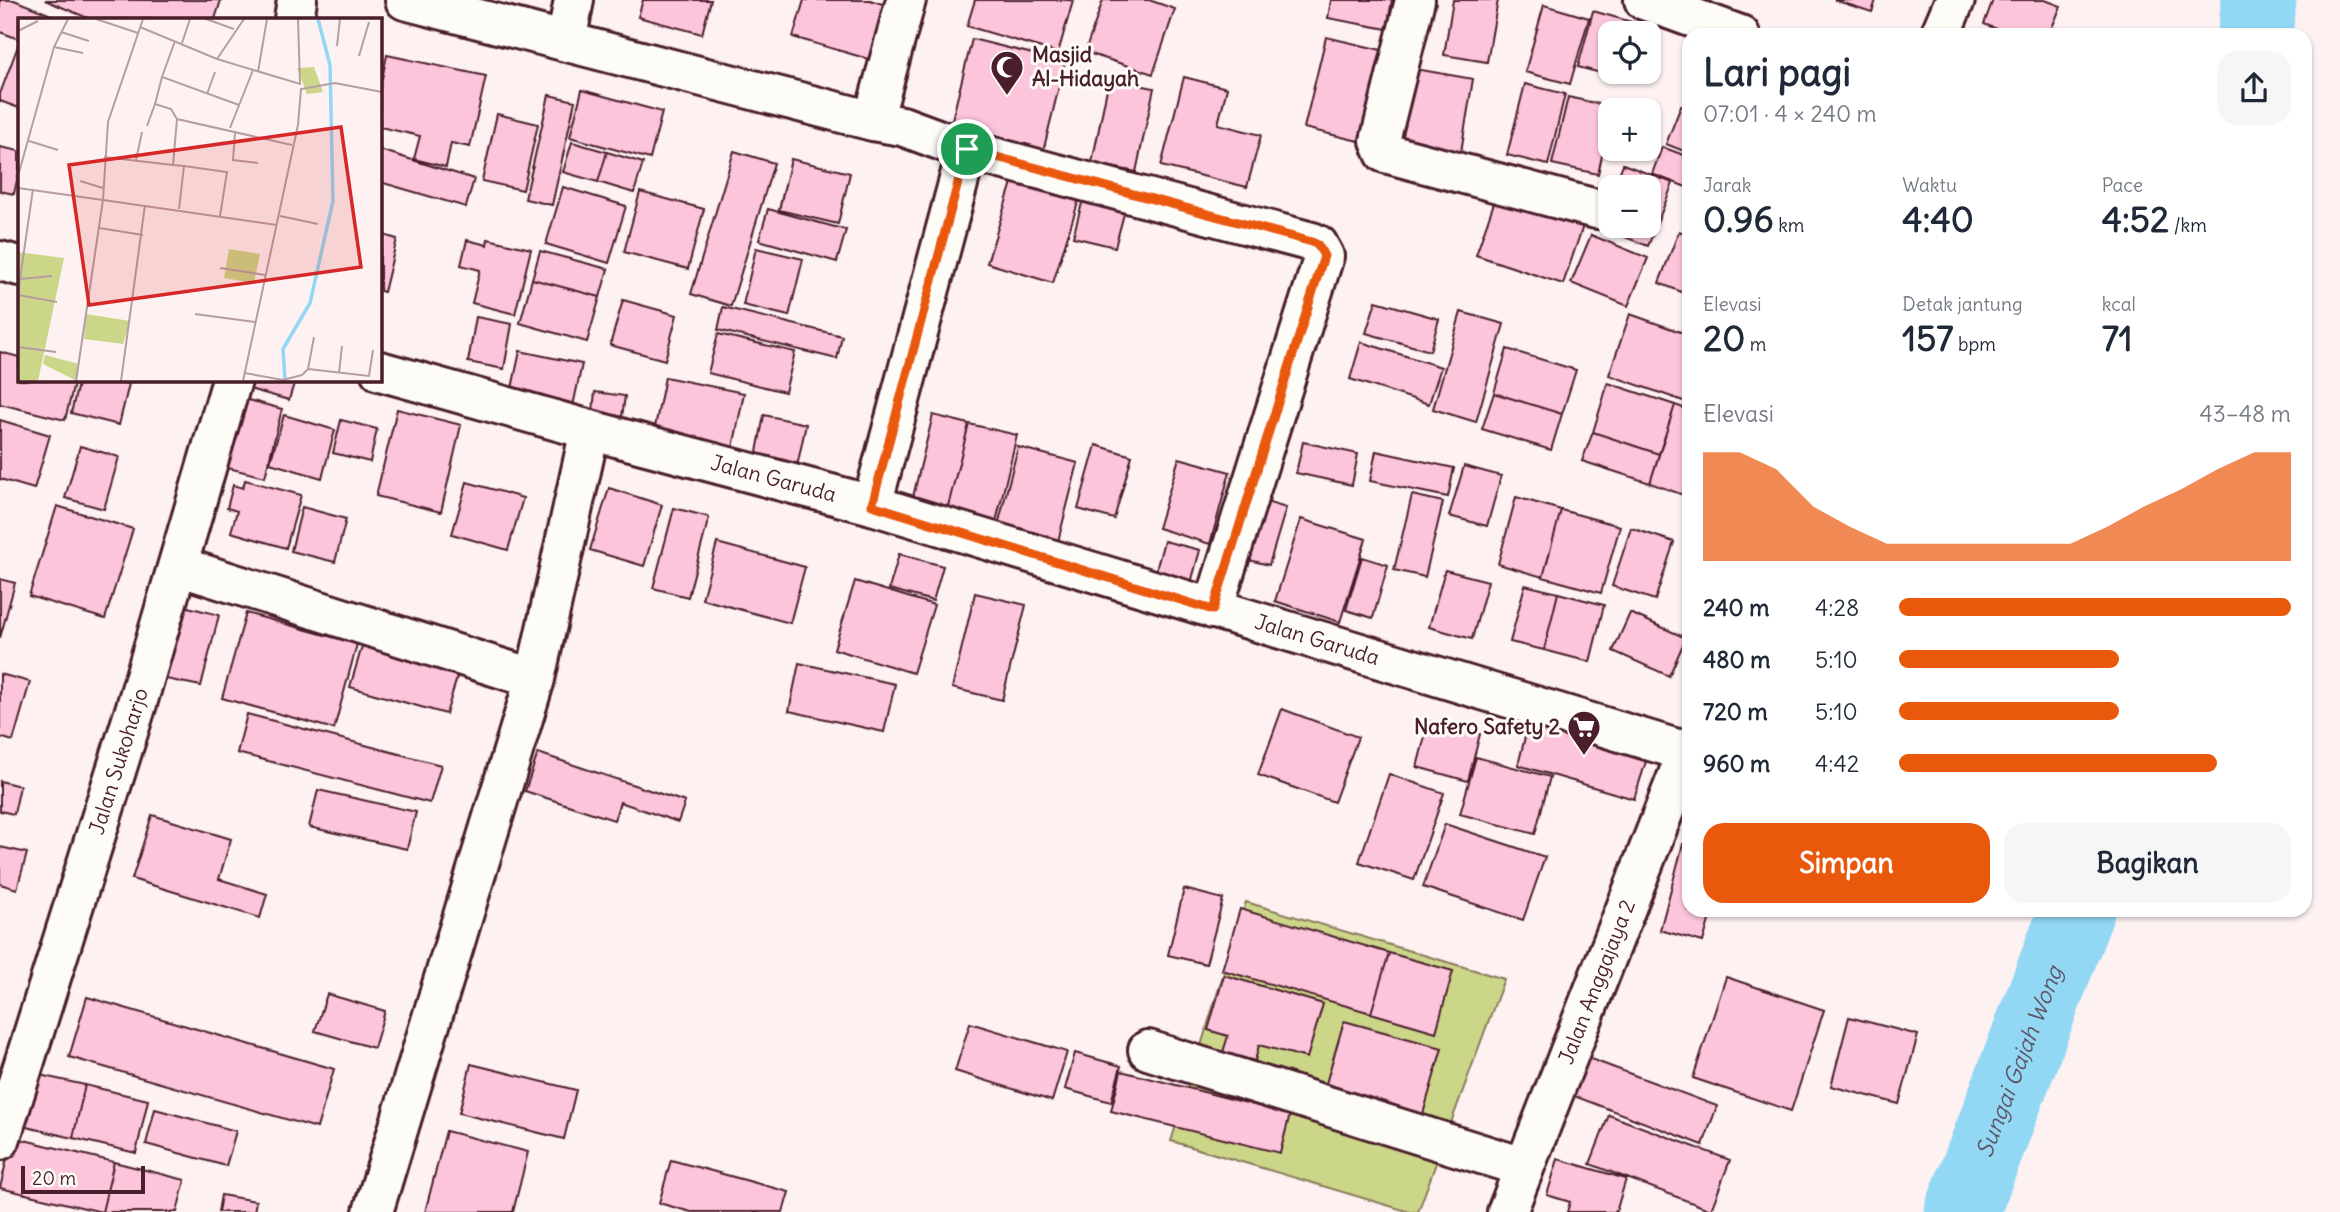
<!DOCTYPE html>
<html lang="id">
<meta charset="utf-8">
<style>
:root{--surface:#fff;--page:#f6f6f7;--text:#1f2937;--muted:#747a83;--accent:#ea580c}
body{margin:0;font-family:Delius,sans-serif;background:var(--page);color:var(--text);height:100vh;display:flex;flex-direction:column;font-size:26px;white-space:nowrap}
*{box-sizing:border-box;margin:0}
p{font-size:23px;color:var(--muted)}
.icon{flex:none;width:38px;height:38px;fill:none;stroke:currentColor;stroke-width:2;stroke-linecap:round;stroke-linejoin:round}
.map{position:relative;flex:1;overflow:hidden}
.sheet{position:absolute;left:1682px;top:28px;width:630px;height:889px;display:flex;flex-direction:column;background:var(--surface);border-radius:21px;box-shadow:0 2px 5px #0004}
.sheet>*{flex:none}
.buttons{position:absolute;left:1598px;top:21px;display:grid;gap:14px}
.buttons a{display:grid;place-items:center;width:63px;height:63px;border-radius:14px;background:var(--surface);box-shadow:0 2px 5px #0004;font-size:35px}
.scale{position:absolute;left:21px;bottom:18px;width:124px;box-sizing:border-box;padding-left:7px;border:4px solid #4a1f2b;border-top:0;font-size:19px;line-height:24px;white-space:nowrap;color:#4a1f2b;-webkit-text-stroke:5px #fdfcf7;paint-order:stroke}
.pin{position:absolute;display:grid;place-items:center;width:60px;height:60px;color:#fff;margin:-30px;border:4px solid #fff;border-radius:50%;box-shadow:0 2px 7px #0007}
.round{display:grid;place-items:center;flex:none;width:74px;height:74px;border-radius:21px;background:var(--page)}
.headline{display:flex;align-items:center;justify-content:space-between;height:119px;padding:0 21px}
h1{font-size:38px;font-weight:700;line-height:52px}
.metrics{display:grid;grid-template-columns:repeat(3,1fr);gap:10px;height:119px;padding:7px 21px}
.metrics div{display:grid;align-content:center}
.metrics b{font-size:35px;font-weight:700}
.metrics small{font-size:19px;font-weight:400}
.metrics p{font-size:19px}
.chart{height:196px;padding:14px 21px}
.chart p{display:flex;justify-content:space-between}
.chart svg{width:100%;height:126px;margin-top:7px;fill:var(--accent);opacity:.7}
.primary-button{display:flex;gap:14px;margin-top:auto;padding:14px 21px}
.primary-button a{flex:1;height:80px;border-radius:21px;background:var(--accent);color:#fff;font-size:28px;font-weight:700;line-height:80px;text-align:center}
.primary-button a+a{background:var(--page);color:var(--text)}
ul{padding:0 21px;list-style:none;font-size:23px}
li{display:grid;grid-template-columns:112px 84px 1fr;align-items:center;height:52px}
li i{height:18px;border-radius:9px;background:var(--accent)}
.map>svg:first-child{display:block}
.green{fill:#cbd689;stroke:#8a7a5a;stroke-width:2}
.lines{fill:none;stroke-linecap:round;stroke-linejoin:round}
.river{stroke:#92d7f4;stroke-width:75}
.building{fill:#fdc5db;stroke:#4a1f2b;stroke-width:2}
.street-casing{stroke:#4a1f2b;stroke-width:44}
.secondary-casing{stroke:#4a1f2b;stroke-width:44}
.street{stroke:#fdfcf7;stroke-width:38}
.secondary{stroke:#fdfcf7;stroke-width:38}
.route-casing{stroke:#fff;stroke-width:14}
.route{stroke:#ea580c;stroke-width:9}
.labels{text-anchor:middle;stroke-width:6;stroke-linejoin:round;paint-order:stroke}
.poi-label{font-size:21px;font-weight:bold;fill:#4a1f2b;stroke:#fdfcf7;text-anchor:start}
.street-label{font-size:21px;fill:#4a1f2b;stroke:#fdfcf7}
.water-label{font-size:23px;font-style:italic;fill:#605667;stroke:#fdfcf7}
.inset-river{fill:none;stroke:#92d7f4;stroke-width:3.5}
.inset-road{fill:none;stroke:#b59da2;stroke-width:2}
.view{fill:#d62828;fill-opacity:0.15;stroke:#d62828;stroke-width:3.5}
.inset-edge{fill:none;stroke:#4a1f2b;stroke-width:3.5}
</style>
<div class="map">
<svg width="2340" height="1212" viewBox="0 0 2340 1212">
<rect width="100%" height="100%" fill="#fdf1f1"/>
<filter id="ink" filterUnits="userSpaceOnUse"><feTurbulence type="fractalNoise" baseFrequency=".0143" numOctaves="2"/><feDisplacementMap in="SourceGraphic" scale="14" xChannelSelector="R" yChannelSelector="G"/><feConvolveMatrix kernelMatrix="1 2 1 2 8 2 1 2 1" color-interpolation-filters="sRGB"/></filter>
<g filter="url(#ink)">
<path class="green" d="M1246,902L1504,979L1418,1212H1410L1171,1141Z"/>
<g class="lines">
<g class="river">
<path d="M2255,35L2259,0"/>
<path id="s1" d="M1962,1212L2077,910"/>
</g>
</g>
<path class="building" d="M0,0H14L49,14L47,19H19V39L0,32Z
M45,0H221L215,19H90Z
M643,0H711L702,34L638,17Z
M804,0H870L898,9L882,63L793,37Z
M975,0H1069L1073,1L1058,53L967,26Z
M1103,0H1149L1175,9L1153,74L1085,52Z
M1331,0H1392L1387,29L1328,18Z
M1453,0H1498L1487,62L1444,55Z
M1834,0H1876L1872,12Z
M1993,0H2045L2061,6L2049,35H2012L1984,24Z
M1544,5L1589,18L1570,84L1525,72Z
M1593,11L1635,23L1632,33H1610V72H1622L1620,78L1578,67Z
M1326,37L1390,52L1367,143L1304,128Z
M972,39L1065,62L1042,156L949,132Z
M19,43V108L0,101V94Z
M387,55L486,76L470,147L451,143L446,167L414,159L420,136L380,127V88Z
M1404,67L1473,79L1459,164L1390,153Z
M1184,77L1227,88L1218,124L1261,135L1247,187L1161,166Z
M1109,79L1154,88L1136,172L1092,163Z
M1525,84L1565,94L1548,165L1507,155Z
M582,90L662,112L650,159L570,137Z
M549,95L575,101L552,205L525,199Z
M1568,97L1613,107L1610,110V119L1598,174L1552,164Z
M1681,106L1689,109V153L1666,144Z
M497,114L538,124L523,190L482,181Z
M572,142L607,152L598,182L563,172Z
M0,147L19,151V171L14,194L0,191Z
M1662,147L1689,157V188L1652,174Z
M380,150L474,179L466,207L380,182Z
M734,151L774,163L731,306L691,294Z
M607,152L643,163L634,193L598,182Z
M791,159L850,173L838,224L779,210Z
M1623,164L1673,183L1648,246L1599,227L1610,199V226H1648V187H1614Z
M1015,173L1081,193L1053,283L987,263Z
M563,187L626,206L609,263L546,244Z
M1086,188L1128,199L1115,247L1073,237Z
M640,192L704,209L688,269L624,252Z
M1497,194L1584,223L1563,284L1476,255Z
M768,209L846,230L837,262L759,240Z
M1679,231L1689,235V295L1659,283Z
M380,234L397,239L384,292L380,291Z
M1591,235L1648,258L1628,306L1571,283Z
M488,239L531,249L515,314L472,303L480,270L461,265L467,240L487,245Z
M756,248L803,259L789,316L743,305Z
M540,251L608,269L600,297L532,279Z
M532,279L600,297L587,342L520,323Z
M623,300L677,315L665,360L610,345Z
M1376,301L1439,319L1430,351L1366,333Z
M723,307L842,336L837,359L718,330Z
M1461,312L1504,324L1476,422L1433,409Z
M1630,314L1689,335V403L1609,375Z
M476,317L512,324L504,369L468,362Z
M718,334L795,352L785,392L708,373Z
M1361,342L1441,367L1429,404L1350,379Z
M1507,349L1576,370L1562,414L1494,393Z
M520,351L582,364L573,406L511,393Z
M0,352L19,357V380H75L65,420L0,404Z
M665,377L744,393L733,448L654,432Z
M79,380H112L129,384L119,425L71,413Z
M244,380H295L289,400L242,387Z
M1608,383L1675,405L1659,454L1593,432Z
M595,392L625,396L621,424L592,421Z
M1494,393L1562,414L1551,450L1482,429Z
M237,397L282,409L265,477L220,466Z
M1675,405L1689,410V497L1650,483Z
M397,409L461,425L441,512L376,496Z
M284,415L335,430L322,478L270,463Z
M764,415L806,424L795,476L754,468Z
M933,415L969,424L946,514L911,505Z
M0,420L50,435L34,489L0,479Z
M341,420L377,429L370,462L333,453Z
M969,424L1017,435L995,526L946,514Z
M1593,432L1659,454L1650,483L1582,461Z
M1303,442L1358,454L1352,485L1296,473Z
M1096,445L1132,456L1114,519L1078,509Z
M80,446L119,457L104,509L65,498Z
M1018,447L1078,463L1056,549L996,533Z
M1376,451L1454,468L1448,497L1370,481Z
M1179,458L1230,472L1210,544L1158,528Z
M1464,466L1501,476L1487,526L1449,516Z
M245,480L301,495L286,548L231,532L237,511L227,508L233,485L243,488Z
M467,482L523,498L508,550L452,534Z
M609,488L662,505L644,566L590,550Z
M1412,495L1443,502L1425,577L1394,570Z
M1516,497L1561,510L1543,577L1498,564Z
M1253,498L1286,508L1269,565L1237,557Z
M57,506L133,529L105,619L29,596Z
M302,507L346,519L335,562L291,551Z
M674,508L709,517L688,597L653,588Z
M1561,510L1620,526L1601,593L1543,577Z
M1301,519L1366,539L1340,622L1275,601Z
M1631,528L1674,542L1655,600L1612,586Z
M1164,541L1200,550L1191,583L1155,574Z
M717,543L805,567L790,623L702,599Z
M899,554L943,566L933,601L889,589Z
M1362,557L1388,565L1373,618L1346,610Z
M1445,570L1488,581L1472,639L1429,627Z
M0,579L15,583L0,638Z
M855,581L934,605L913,673L834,649Z
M1525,585L1558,593L1544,650L1510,642Z
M975,593L1026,605L1002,700L952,688Z
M1558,593L1604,605L1590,662L1544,650Z
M184,606L219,615L201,686L166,679Z
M246,613L357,644L334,729L222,698Z
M1630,613L1686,638L1669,676L1613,651Z
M363,643L459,671L446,714L350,687Z
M799,663L895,684L884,732L789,711Z
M0,674L30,682L13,741L0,737Z
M1282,709L1358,737L1334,802L1258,775Z
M1531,713L1650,749L1634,799L1518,765Z
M247,714L441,765L430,803L237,753Z
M1429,721L1480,734L1468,781L1417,767Z
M538,753L685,802L678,822L620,802L614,820L525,791Z
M1476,757L1550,777L1535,834L1460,814Z
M1389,774L1444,793L1414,880L1359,862Z
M0,781L20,786L14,814L0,811Z
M318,790L416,812L407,849L309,827Z
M152,815L231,839L219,879L267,894L260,918L132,879Z
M1445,824L1545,857L1523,920L1423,887Z
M1683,844L1689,846V910H1712L1703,942L1660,930Z
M0,847L27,853L17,889L0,884Z
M1184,889L1223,899L1206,964L1168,955Z
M1240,909L1389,953L1371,1013L1222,970Z
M1389,953L1453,971L1436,1032L1371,1013Z
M1224,975L1323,1004L1307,1058L1259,1045L1255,1061L1223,1052L1228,1036L1208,1030Z
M1726,977L1824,1010L1791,1111L1693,1078Z
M327,994L385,1011L374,1048L315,1031Z
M87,997L334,1069L317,1128L69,1057Z
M1849,1017L1918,1035L1899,1104L1831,1086Z
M1344,1021L1442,1048L1423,1114L1325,1087Z
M970,1023L1067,1052L1052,1101L955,1071Z
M1075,1053L1121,1066L1111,1102L1065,1089Z
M1588,1058L1717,1106L1703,1145L1574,1096Z
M471,1064L576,1090L564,1139L459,1113Z
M1121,1071L1290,1114L1280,1153L1111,1111Z
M30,1073L85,1085L73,1138L18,1125Z
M85,1085L148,1100L136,1153L73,1138Z
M155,1109L236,1131L226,1166L146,1144Z
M1609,1115L1730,1160L1711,1210L1590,1164Z
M446,1131L528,1152L513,1212H425Z
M12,1137L114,1162L102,1212L0,1188Z
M1558,1159L1626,1179L1616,1212H1567L1570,1202L1547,1195Z
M671,1160L789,1192L783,1212H691L659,1203Z
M114,1162L185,1180L177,1212H102Z
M221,1195L256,1201L254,1212H218Z"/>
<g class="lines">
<defs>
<path id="street" d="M405,0L873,121
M1415,0L1380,141L1385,153L1596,209
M1644,0L1740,35
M566,42L574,0
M967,150L1312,242L1318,245L1324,256L1213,609
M872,505L967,150L902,126L873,121L906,0
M178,566L535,679
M1148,1050L1523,1167
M373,1212L535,679L590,430"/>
<g id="secondary">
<path d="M294,19L297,0"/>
<path d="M1940,35L1955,0"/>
<path d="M0,261L19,266"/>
<path id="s2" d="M380,371L590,430L872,505L1687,752"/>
<path id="s3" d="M0,1140L136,707L232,380"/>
<path id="s4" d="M1507,1212L1689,747"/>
</g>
</defs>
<use href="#street" class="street-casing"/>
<use href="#secondary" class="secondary-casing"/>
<use href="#street" class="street"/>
<use href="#secondary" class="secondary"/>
</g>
</g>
<g class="lines" filter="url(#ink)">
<defs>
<path id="route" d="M967,149L1312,242L1318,245L1324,256L1213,610L872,505Z"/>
</defs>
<use href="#route" class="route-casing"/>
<use href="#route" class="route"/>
</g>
<defs>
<symbol id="mosque-pin" viewBox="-11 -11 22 30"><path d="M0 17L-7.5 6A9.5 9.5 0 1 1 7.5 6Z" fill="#4a1f2b" stroke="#fdfcf7"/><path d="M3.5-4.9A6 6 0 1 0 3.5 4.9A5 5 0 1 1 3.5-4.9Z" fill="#fff"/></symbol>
<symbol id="supermarket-pin" viewBox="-11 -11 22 30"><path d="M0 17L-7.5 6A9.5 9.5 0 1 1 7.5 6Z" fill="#4a1f2b" stroke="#fdfcf7"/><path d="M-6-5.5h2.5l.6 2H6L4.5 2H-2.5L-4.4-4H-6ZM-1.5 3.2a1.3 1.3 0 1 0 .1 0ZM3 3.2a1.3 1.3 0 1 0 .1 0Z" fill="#fff"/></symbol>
</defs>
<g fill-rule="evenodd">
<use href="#mosque-pin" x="988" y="48" width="38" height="52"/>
<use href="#supermarket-pin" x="1565" y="708" width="38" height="52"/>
</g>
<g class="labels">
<g class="poi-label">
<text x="1032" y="62">Masjid<tspan x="1032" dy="24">Al-Hidayah</tspan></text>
<text x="1560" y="734" text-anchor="end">Nafero Safety 2</text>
</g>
<g class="street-label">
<text dy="7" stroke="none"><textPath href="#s2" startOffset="408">Jalan Garuda</textPath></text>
<text dy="7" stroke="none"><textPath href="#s2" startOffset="975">Jalan Garuda</textPath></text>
<text dy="7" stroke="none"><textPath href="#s3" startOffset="397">Jalan Sukoharjo</textPath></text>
<text dy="7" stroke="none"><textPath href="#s4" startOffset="247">Jalan Anggajaya 2</textPath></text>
</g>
<g class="water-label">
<text dy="8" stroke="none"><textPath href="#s1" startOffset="161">Sungai Gajah Wong</textPath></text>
</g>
</g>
<g transform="translate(18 18)">
<rect width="364" height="364" fill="#fdf1f1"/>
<path d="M296,49L305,74L289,76L279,50ZM211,231L242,236L236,265L206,260ZM0,234L46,240L20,363H0ZM68,296L112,303L105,326L66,321ZM27,337L61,346L59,363L25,346Z" fill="#cbd689"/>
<path class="inset-river" d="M267,363L265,331L292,285L315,183L312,47L300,1"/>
<path class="inset-road" d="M78,1L120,15M188,1L216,11M122,9L199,41L282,66L280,1M0,13L20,3M43,14L71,23M157,23L144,59L221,87M164,25L172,1M319,28L322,1M36,29L65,35M341,38L351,4M199,41L226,1M240,54L249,1M189,76L197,54M137,86L144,59M159,101L155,147L166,148L161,191M129,108L137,86L153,91L159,101L274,127M212,110L235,52M217,115L215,142L240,145M11,123L40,132M86,139L155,147M118,142L124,114M166,148L209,154L202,198M0,158L36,29L50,1M62,163L85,170M0,170L85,182M85,182L259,207M262,198L300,206M81,210L125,217M202,250L247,257M2,261L34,258M0,275L15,171M0,277L39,284M177,296L237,304M0,329L38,334M290,351L351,358L355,332M227,355L265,362L284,357L290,351L296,319M321,355L324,328M58,363L85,182L90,104L125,1M103,363L127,187M225,363L280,107L283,71L317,65L364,74"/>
<path class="view" d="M323,109L343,249L71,287L51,147Z"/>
<rect width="364" height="364" class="inset-edge"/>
</g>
</svg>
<div class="buttons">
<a><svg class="icon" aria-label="locate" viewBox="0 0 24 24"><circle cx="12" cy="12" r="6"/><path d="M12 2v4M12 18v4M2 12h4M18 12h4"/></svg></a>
<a>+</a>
<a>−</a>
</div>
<div class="scale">20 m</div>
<div class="pin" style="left:967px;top:149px;background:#1e9e55"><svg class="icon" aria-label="arrive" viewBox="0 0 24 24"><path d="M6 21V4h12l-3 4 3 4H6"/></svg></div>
<section class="sheet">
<div class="headline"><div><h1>Lari pagi</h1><p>07:01 · 4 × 240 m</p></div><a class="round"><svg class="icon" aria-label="share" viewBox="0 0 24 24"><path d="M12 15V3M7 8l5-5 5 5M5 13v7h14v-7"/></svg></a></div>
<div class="metrics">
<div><p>Jarak</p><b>0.96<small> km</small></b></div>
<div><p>Waktu</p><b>4:40</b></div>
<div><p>Pace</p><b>4:52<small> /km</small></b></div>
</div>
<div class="metrics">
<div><p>Elevasi</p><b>20<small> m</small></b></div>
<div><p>Detak jantung</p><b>157<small> bpm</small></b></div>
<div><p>kcal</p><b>71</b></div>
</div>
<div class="chart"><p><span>Elevasi</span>43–48 m</p>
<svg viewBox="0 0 160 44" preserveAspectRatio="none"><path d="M0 44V6L10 6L20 12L30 25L40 32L50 38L60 38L70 38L80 38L90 38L100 38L110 32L120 25L130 19L140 12L150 6L160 6V44z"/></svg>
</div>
<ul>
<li><b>240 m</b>4:28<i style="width:100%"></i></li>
<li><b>480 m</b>5:10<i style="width:56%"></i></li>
<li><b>720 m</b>5:10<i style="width:56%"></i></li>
<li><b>960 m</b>4:42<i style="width:81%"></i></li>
</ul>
<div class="primary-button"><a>Simpan</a><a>Bagikan</a></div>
</section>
</div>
